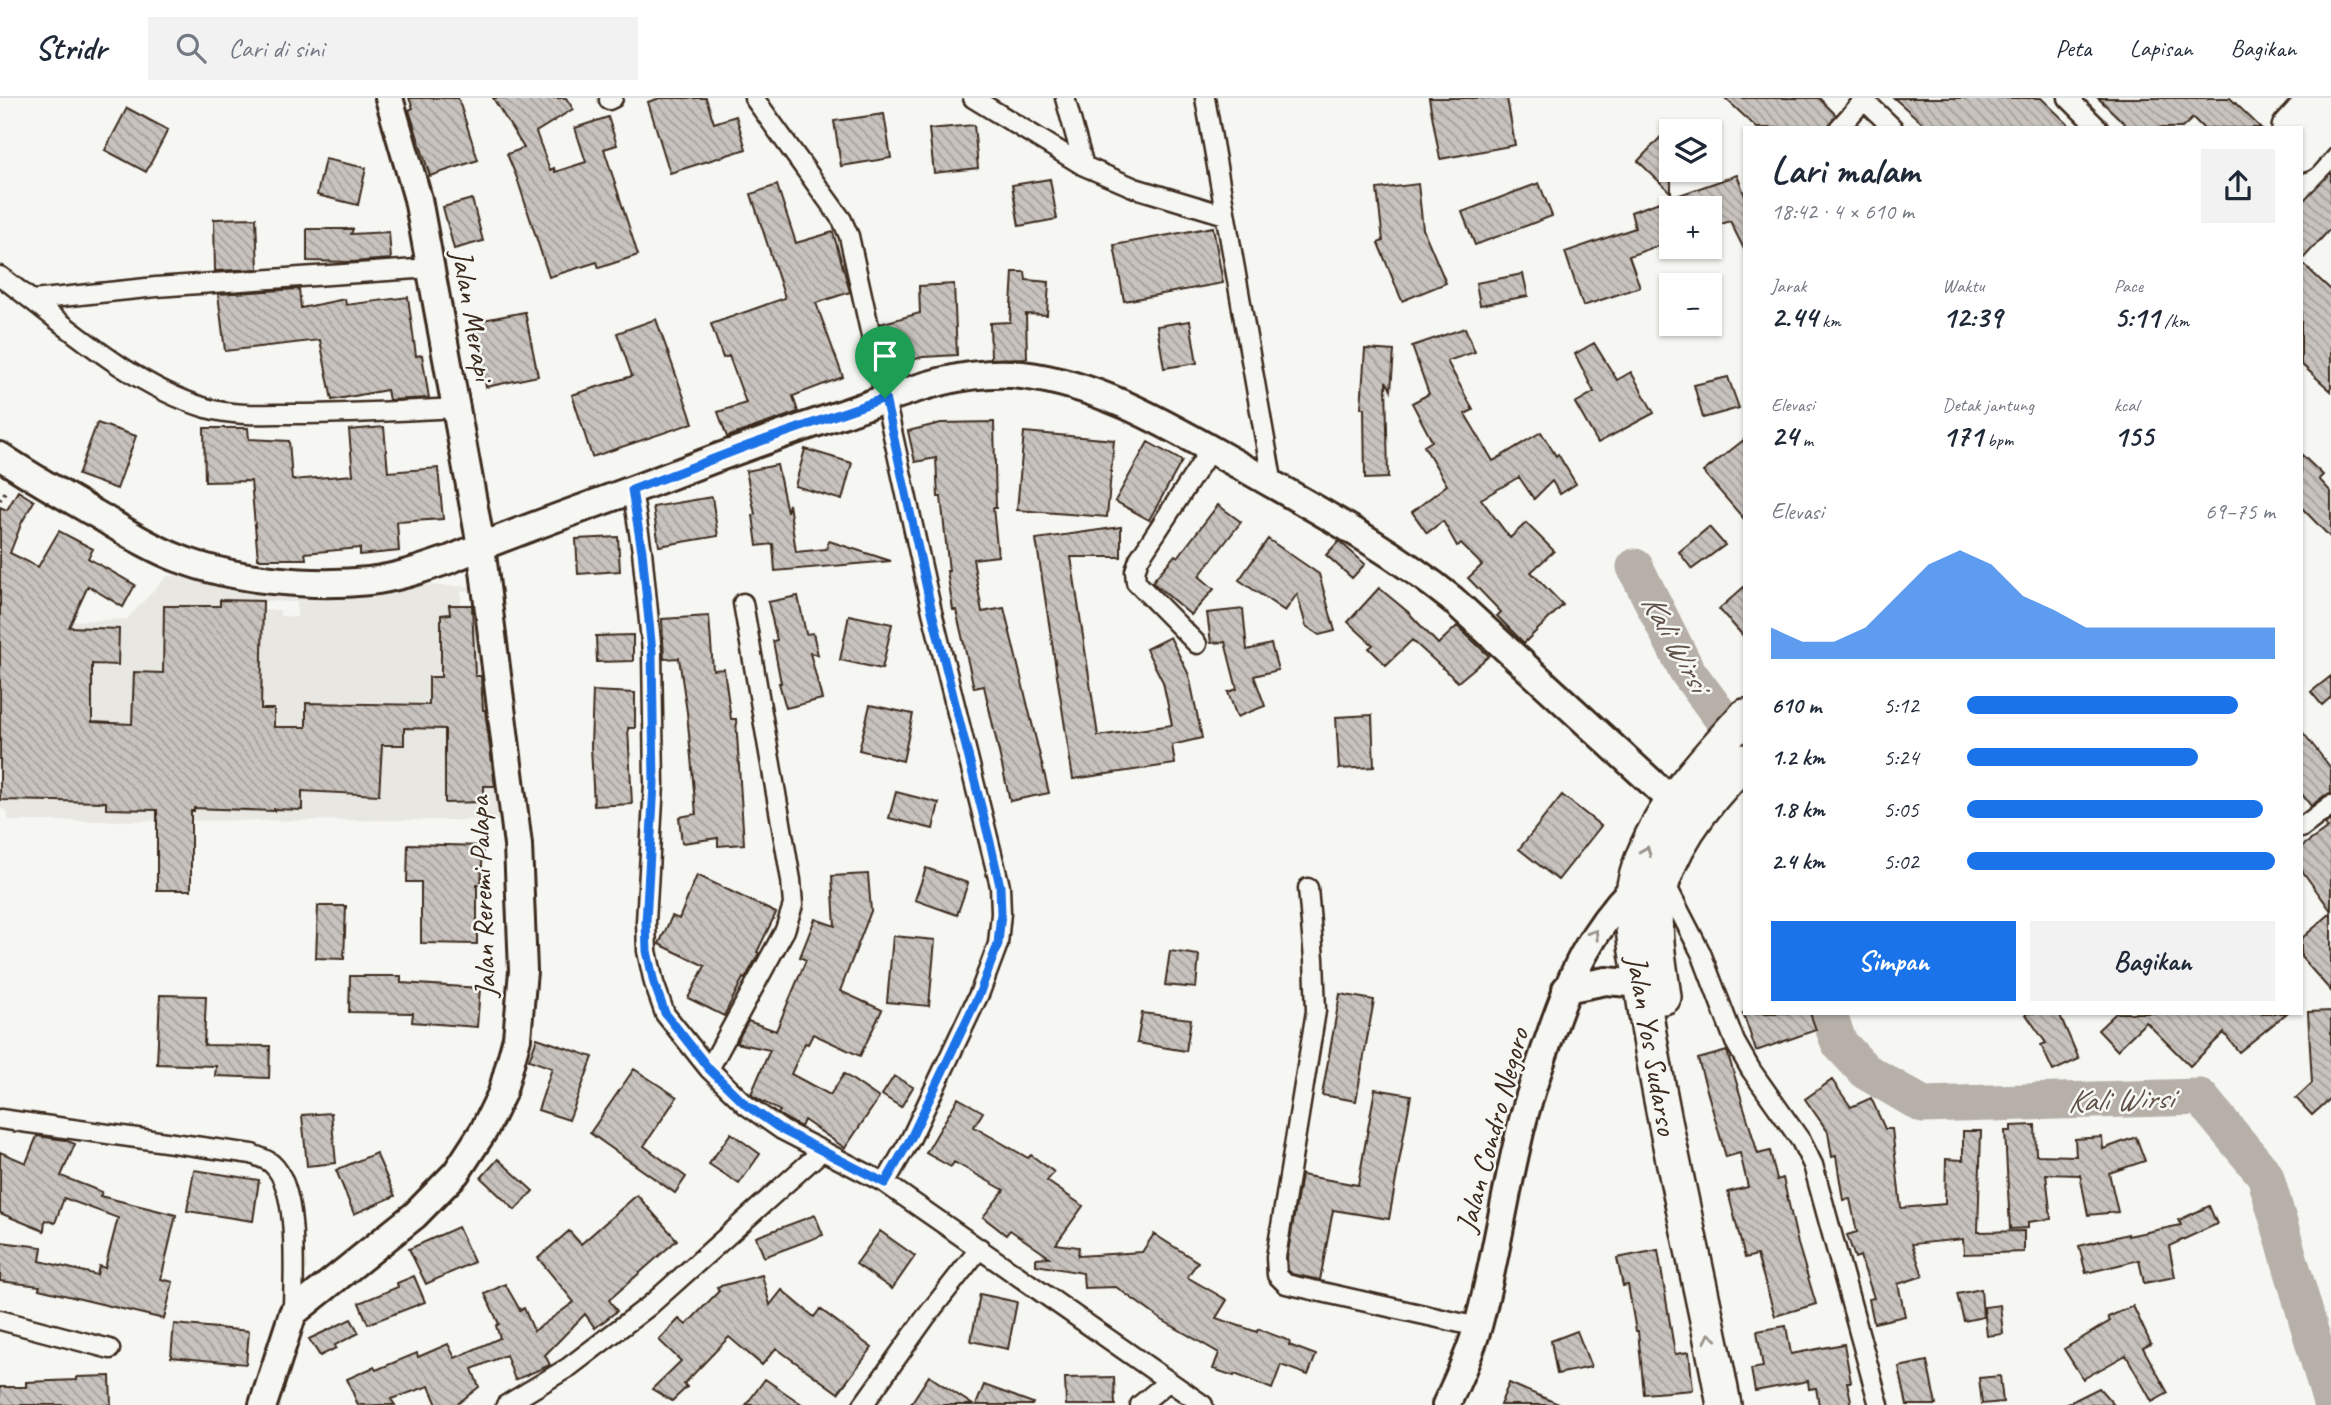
<!DOCTYPE html>
<html lang="id">
<meta charset="utf-8">
<style>
:root{--surface:#fff;--page:#f2f2f3;--text:#1f2937;--muted:#747a83;--line:#e0e1e3;--accent:#1a73e8}
body{margin:0;font-family:Caveat,sans-serif;background:var(--page);color:var(--text);height:100vh;display:flex;flex-direction:column;font-size:26px;white-space:nowrap}
*{box-sizing:border-box;margin:0}
p{font-size:23px;color:var(--muted)}
.icon{flex:none;width:38px;height:38px;fill:none;stroke:currentColor;stroke-width:2;stroke-linecap:round;stroke-linejoin:round}
.map{position:relative;flex:1;overflow:hidden}
.details{position:absolute;left:1743px;top:28px;width:560px;height:889px;display:flex;flex-direction:column;background:var(--surface);border-radius:0px;box-shadow:0 2px 5px #0004}
.details>*{flex:none}
.tools{position:absolute;left:1659px;top:21px;display:grid;gap:14px}
.tools a{display:grid;place-items:center;width:63px;height:63px;border-radius:0px;background:var(--surface);box-shadow:0 2px 5px #0004;font-size:35px}
.pin{position:absolute;display:grid;place-items:center;width:60px;height:60px;color:#fff;margin:-72px -30px;border-radius:50% 50% 50% 0;rotate:-45deg;box-shadow:0 0 7px #0007}
.pin .icon{rotate:45deg}
.round{display:grid;place-items:center;flex:none;width:74px;height:74px;border-radius:0px;background:var(--page)}
.summary{display:flex;align-items:center;justify-content:space-between;height:119px;padding:0 28px}
h1{font-size:38px;font-weight:700;line-height:52px}
.metrics{display:grid;grid-template-columns:repeat(3,1fr);gap:10px;height:119px;padding:7px 28px}
.metrics div{display:grid;align-content:center}
.metrics b{font-size:30px;font-weight:700}
.metrics small{font-size:19px;font-weight:400}
.metrics p{font-size:19px}
.chart{height:196px;padding:14px 28px}
.chart p{display:flex;justify-content:space-between}
.chart svg{width:100%;height:126px;margin-top:7px;fill:var(--accent);opacity:.7}
.primary-button{display:flex;gap:14px;margin-top:auto;padding:14px 28px}
.primary-button a{flex:1;height:80px;border-radius:0px;background:var(--accent);color:#fff;font-size:28px;font-weight:700;line-height:80px;text-align:center}
.primary-button a+a{background:var(--page);color:var(--text)}
ul{padding:0 28px;list-style:none;font-size:23px}
li{display:grid;grid-template-columns:112px 84px 1fr;align-items:center;height:52px}
li i{height:18px;border-radius:9px;background:var(--accent)}
header{display:flex;align-items:center;gap:42px;box-sizing:border-box;height:98px;padding:0 35px;background:var(--surface);border-bottom:2px solid var(--line)}
header strong{font-size:33px}
nav{display:flex;gap:38px;margin-inline-start:auto;font-size:24px}
.search{width:490px;height:63px;background:var(--page);display:flex;align-items:center;gap:18px;box-sizing:border-box;padding:0 24px;border-radius:0px;color:var(--muted);font-size:26px}
.map>svg:first-child{display:block}
.built{fill:#e8e7e2;fill-rule:evenodd}
.lines{fill:none;stroke-linecap:round;stroke-linejoin:round}
.river{stroke:#b6b0a9;stroke-width:37}
.building{fill:url(#building-back-hatch);stroke:#3b2a1e;stroke-width:2}
.street-casing{stroke:#3b2a1e;stroke-width:23}
.secondary-casing{stroke:#3b2a1e;stroke-width:32}
.highway-casing{stroke:#3b2a1e;stroke-width:38}
.path{stroke:#3b2a1e;stroke-width:3.5;stroke-dasharray:2 5;stroke-linecap:butt}
.street{stroke:#f6f6f2;stroke-width:18}
.secondary{stroke:#f6f6f2;stroke-width:26}
.highway{stroke:#f6f6f2;stroke-width:33}
.oneway{stroke:#989088}
.route-casing{stroke:#fff;stroke-width:14}
.route{stroke:#1a73e8;stroke-width:9}
.labels{text-anchor:middle;stroke-width:5;stroke-linejoin:round;paint-order:stroke}
.street-label{font-size:30px;fill:#3b2a1e;stroke:#f6f6f2}
.water-label{font-size:32px;font-style:italic;fill:#605248;stroke:#f6f6f2}
</style>
<header>
<strong>Stridr</strong>
<div class="search"><svg class="icon" aria-label="search" viewBox="0 0 24 24"><circle cx="10" cy="10" r="6"/><path d="M15 15l6 6"/></svg>Cari di sini</div>
<nav><a>Peta</a><a>Lapisan</a><a>Bagikan</a></nav>
</header>
<div class="map">
<svg width="2331" height="1307" viewBox="0 0 2331 1307">
<defs>
<pattern id="building-back-hatch" width="6" height="6" patternUnits="userSpaceOnUse" patternTransform="scale(1.75)"><rect width="6" height="6" fill="#c8c3be"/><path d="M-1 5l2 2M0 0l6 6M5-1l2 2" fill="none" stroke="#a49f9a"/></pattern>
</defs>
<rect width="100%" height="100%" fill="#f6f6f2"/>
<filter id="ink" filterUnits="userSpaceOnUse"><feTurbulence type="fractalNoise" baseFrequency=".0143" numOctaves="2"/><feDisplacementMap in="SourceGraphic" scale="14" xChannelSelector="R" yChannelSelector="G"/><feConvolveMatrix kernelMatrix="1 2 1 2 8 2 1 2 1" color-interpolation-filters="sRGB"/></filter>
<g filter="url(#ink)">
<path class="built" d="M167,478L480,489L498,609L504,722L9,723L7,713L0,710V699L10,669L0,666V657L6,656L8,619L0,618V609H19L21,538L0,537V526L127,521ZM473,492L475,578H483V599L430,600L429,579H441V517L450,516V507H461V493ZM221,502L297,504V519L280,518V512H263L261,611H274V629H284V647H272V658L303,659L302,685L240,684V627H220L221,548L163,546L164,508H220ZM58,529L119,531L117,567L56,564ZM22,532L53,533L52,626H41L40,614H21ZM134,574L209,576L208,623L132,621ZM55,575L92,576L91,623L54,622ZM306,605L406,607V613L441,614V631L404,630V647L306,646ZM445,612H498L499,687L484,688V704L445,705ZM115,625L239,630L238,664L113,660ZM18,629H110L111,660L18,659ZM308,656L380,659L379,697L306,693ZM13,670L96,671V703L13,702ZM106,681L194,683V713L106,711ZM207,685L275,687L274,713L206,710ZM276,687L302,688V711H276Z"/>
<g class="lines">
<path class="river" d="M1635,469L1687,573L1745,651
M1828,915L1839,945L1865,973L1923,1007L2200,999L2265,1077L2331,1305"/>
</g>
<path class="building" d="M409,0H458L478,62L430,78L409,12L413,10Z
M493,0H566L573,11L536,34L550,72L554,70L555,74L586,64L575,30L608,19L617,47L604,51L638,157L599,170L597,164L549,179L517,80L507,56L524,50Z
M660,0H706L714,25L736,18L746,51L670,75L648,4Z
M1429,0H1507L1515,47L1440,61Z
M1725,0H1819L1836,17L1828,30H1757Z
M1894,0H2041L2072,30H1928Z
M2098,0H2230L2261,30H2203L2193,20L2182,30H2129Z
M127,10L168,32L146,74L105,52Z
M884,16L891,60L841,68L834,23Z
M974,27L978,70L934,75L929,31Z
M1671,28V95L1638,63Z
M325,61L366,70L358,107L317,97Z
M2331,74V130L2301,163V105Z
M1737,77L1745,98V153L1730,123L1710,130V110H1671V143L1629,158L1640,189L1583,208L1565,154L1635,130L1631,114Z
M1050,81L1057,121L1019,128L1012,87Z
M1539,85L1552,118L1475,147L1462,114Z
M1418,86L1423,131L1446,185L1402,203L1378,145L1383,143L1377,91Z
M777,87L796,145L833,134L850,194L816,205L843,279L793,298L798,314L727,339L718,314L746,305L729,258L723,260L711,226L785,200L751,96Z
M472,101L483,143L454,151L443,109Z
M256,120L258,171L215,173L214,121Z
M1213,129L1223,185L1124,203L1114,147Z
M307,131H353L351,136L389,134L391,161L352,164L307,163Z
M2301,164L2331,192V293L2301,266Z
M1013,174H1025L1026,182L1049,184L1047,217L1026,216L1027,260L991,261L990,225L1010,224Z
M1523,176L1528,198L1480,207L1476,185Z
M954,186L957,257L923,259L889,268L880,226L920,215L919,188Z
M299,191L301,210L345,201L346,207L408,199L416,258L422,257L429,300L389,302L387,292L332,302L320,242L225,253L218,196Z
M525,214L538,278L486,289L473,224Z
M656,221L693,325L592,359L572,297L632,278L617,235Z
M1190,223L1197,265L1164,270L1157,228Z
M1465,230L1475,254L1447,263L1473,312L1465,316L1493,363L1541,334L1556,358L1558,356L1576,386L1560,396L1552,383L1534,401L1519,379L1481,401L1510,440L1526,425L1554,453L1531,474L1563,507L1524,545L1497,518L1501,514L1468,480L1482,467L1461,446L1457,448L1443,423L1427,435L1412,414L1447,387L1424,348L1432,343L1412,305L1429,296L1412,248Z
M1594,245L1617,282L1631,274L1654,315L1598,345L1575,305L1594,294L1575,256Z
M1365,251L1394,253L1391,292L1386,283L1388,380L1365,381L1364,310H1361Z
M1728,279L1739,310L1703,320L1694,287Z
M994,324L996,410H993L998,458L973,461L982,514L1004,510L1049,695L1010,703L984,588L974,590L956,512H953L947,473H949L941,399H938L936,360L915,364L908,333L941,325Z
M97,325L136,338L117,391L78,377Z
M384,329L388,374L438,370L443,421L397,424L399,453L360,457V450L305,455L306,461H258L251,383L205,384L204,330H248L249,341L289,343L292,382L353,377L349,332Z
M1024,334L1114,342L1107,419L1017,412Z
M1745,341V422L1703,374Z
M1148,344L1182,363L1149,422L1115,403Z
M805,351L852,365L842,402L795,388Z
M2301,356L2323,377L2319,381L2331,394V440L2301,409Z
M777,367L787,414L789,406L796,454L826,451L829,443L891,463L775,473L773,446L757,448L753,417L755,416L746,373Z
M18,393L34,403L22,424L10,455L38,469L59,433L93,451L88,460L135,487L123,509L88,488L69,529L119,531L118,567L92,566V624L132,626L134,574L163,575L164,508H220V502L263,503L261,611H274V629H306V605L429,607V579H441V517L450,516L449,507H472L475,578H481L483,612H485L495,688H484V704L445,705V631L404,630V647H382L379,697L302,693V712L274,711V713L194,710V713H191V792H157V712L106,711V704L0,702V409L7,412Z
M712,399L718,438L659,448L653,409Z
M1218,407L1241,424L1199,478L1214,491L1191,517L1152,484L1175,457L1178,459Z
M1121,429V459H1071L1098,638L1172,627L1163,584L1146,551L1170,539L1189,577L1202,640L1172,647L1175,666L1073,681L1036,441Z
M1709,429L1725,447L1692,471L1679,454Z
M618,439L620,473L578,476L576,441Z
M1268,441L1319,476L1335,533L1319,537L1306,528L1297,496L1285,513L1239,482Z
M1339,443L1365,466L1352,480L1326,457Z
M1745,488V540L1719,511Z
M1379,490L1408,514L1438,546L1457,528L1489,558L1458,584L1412,542L1386,567L1369,550L1373,547L1348,524Z
M798,498L806,536L813,535L818,557L810,555L822,601L786,610L779,585H781L773,543L777,542L768,504Z
M1243,511L1247,552L1271,546L1278,572L1254,578L1265,608L1237,619L1228,594L1237,591L1225,544L1211,545L1207,515Z
M849,517L892,526L882,571L840,562Z
M709,518L713,572L724,571L731,621H736L744,746L718,748V740L682,745L679,719L696,716L687,614L679,560L664,561L662,521Z
M633,537V563L597,564L596,538Z
M2331,578V599L2322,607L2311,594Z
M593,593L635,595V630H628L632,706L594,708L591,648Z
M870,607L913,616L903,663L859,652Z
M1372,617L1374,669L1339,671L1336,619Z
M2301,632L2331,670V696L2324,698L2311,708L2301,695Z
M896,694L939,705L933,731L889,720Z
M1562,697L1601,728L1558,782L1519,751Z
M2331,721V813L2301,771V749L2328,730L2325,726Z
M408,746L483,748L481,787H477V846L421,845V784H407Z
M926,770L968,785L957,817L915,802Z
M868,776L871,813L840,893L882,912L860,958L813,936L808,946L805,945L791,976L830,997L844,976L879,1000L845,1050L804,1022L801,1029L778,1016L780,1013L753,998L751,996L770,952L736,945L748,923L776,933L806,862L800,859L815,821L835,828L832,778Z
M697,777L776,815L757,854L759,855L745,881L743,880L724,918L688,900L705,868L659,846L672,818L679,821Z
M318,808H346L344,861L316,860Z
M2331,815V893L2301,859V841Z
M893,838L935,842L929,908L887,904Z
M1170,853L1199,857L1196,890L1165,887Z
M350,878H401V885L480,890L477,929L412,924L413,915L349,914Z
M1340,896L1374,902L1356,1003L1322,997Z
M160,897L206,898L204,947L270,948L269,980L215,978L216,968L157,966Z
M2331,913V1000L2312,1017L2296,1000L2312,985L2308,914Z
M1142,915L1191,921L1186,953L1137,945Z
M1743,915H1810L1816,932L1756,953Z
M2025,915H2059L2079,961L2053,973L2041,947L2046,945Z
M2116,915H2287L2239,954L2224,935L2190,968L2146,924L2117,952L2098,932Z
M537,940L593,959L569,1022L538,1012L552,970L529,962Z
M1727,953L1758,1056L1770,1053L1777,1082L1783,1080L1798,1146L1816,1206L1775,1218L1757,1157L1745,1160L1728,1094L1748,1089L1740,1055L1726,1059L1698,961Z
M634,971L677,999L644,1048L686,1079L675,1095L590,1035Z
M894,978L913,989L901,1009L882,997Z
M1832,982L1851,1009L1871,1000L1885,1031H1892L1901,1110L1945,1106L1946,1061L1963,1062V1033H1981L1978,1134L2024,1133V1154L1964,1156L1963,1141L1912,1146L1923,1178L1898,1186L1905,1218L1874,1225L1869,1201L1874,1200L1860,1158L1855,1160L1847,1137L1857,1134L1850,1101L1843,1102L1836,1058L1832,1059L1828,1034L1805,1001Z
M1375,991L1411,997L1389,1121L1333,1112L1320,1182L1292,1176L1288,1172L1287,1160L1301,1077L1358,1087Z
M958,1000L983,1014L974,1029L1028,1060L1031,1057L1054,1074L1047,1083L1083,1108L1056,1146L1079,1149L1078,1158L1142,1154L1154,1136L1198,1164L1187,1179L1227,1202L1216,1220L1257,1234L1258,1231L1290,1243L1289,1247L1316,1257L1308,1277L1281,1267L1272,1291L1235,1276L1234,1278L1213,1271L1219,1255L1162,1222L1116,1189L1084,1190L1083,1175L1036,1167V1160L1049,1159L1010,1132L1006,1137L983,1119L1004,1092L954,1064L951,1069L926,1055Z
M331,1015L336,1065L307,1068L302,1017Z
M2035,1027L2036,1057L2076,1058L2075,1041L2102,1039L2103,1051L2136,1039L2145,1063L2109,1075L2118,1114L2088,1117L2080,1077L2046,1076L2051,1121L2028,1124V1130L2010,1131L2005,1033H2011V1028Z
M731,1035L760,1056L739,1086L709,1066Z
M37,1038L65,1042L75,1046L61,1078L102,1094L100,1098L176,1117L161,1181L173,1184L164,1221L39,1191L40,1188L0,1183V1144L42,1149L40,1163L97,1177L99,1168L105,1170L118,1120L64,1100L55,1125L45,1122L44,1133L0,1115V1054L26,1065Z
M376,1055L395,1098L354,1116L336,1072Z
M498,1061L533,1093L515,1112L481,1080Z
M194,1072L259,1082L253,1123L187,1113Z
M637,1097L677,1142L609,1202L617,1213L595,1230L585,1216L545,1257L550,1267L515,1282L506,1257L472,1271L479,1289L456,1307H437L429,1288L391,1301L395,1307H358L347,1281L374,1269L376,1272L417,1255L418,1259L448,1246L455,1260L500,1240L496,1228L499,1226L485,1196L505,1186L520,1212L524,1210L534,1233L574,1204L538,1160L569,1133L581,1146Z
M2209,1108L2217,1126L2169,1148L2175,1179L2144,1185L2139,1162L2086,1175L2079,1148L2128,1136V1138L2181,1127L2179,1122Z
M815,1117L823,1137L764,1159L756,1139Z
M458,1129L474,1164L426,1186L409,1151Z
M880,1133L915,1158L892,1191L856,1166Z
M1658,1152L1675,1256L1689,1254L1693,1292L1644,1296L1638,1233H1636L1628,1187L1623,1188L1617,1160Z
M762,1177L770,1207L782,1192L814,1219L820,1211L872,1250L838,1295L776,1250L762,1267L729,1239L684,1286L687,1289L672,1303L652,1291L681,1263L659,1242L679,1221L686,1227L719,1193L717,1189Z
M414,1178L425,1204L368,1226L359,1205L398,1189L397,1185Z
M1981,1191L1983,1219L1964,1223L1957,1196Z
M980,1196L1017,1204L1008,1251L971,1243Z
M2000,1207L2003,1236L1987,1238L1984,1209Z
M2133,1208L2151,1246L2143,1250L2168,1295L2152,1304L2126,1257L2083,1281L2064,1251L2110,1223L2108,1219Z
M351,1221L359,1235L335,1247L336,1250L320,1258L309,1241Z
M174,1226L249,1233L246,1266L171,1259Z
M1786,1228L1791,1256L1844,1246L1851,1284H1847L1852,1307H1819L1816,1290L1809,1291L1808,1283L1755,1293L1751,1271L1763,1269L1757,1233Z
M1577,1233L1591,1269L1557,1276L1551,1243Z
M1927,1263L1936,1307H1907L1899,1269Z
M110,1278L111,1307H0V1289H26V1284L77,1282V1279Z
M929,1278L973,1307H910Z
M2000,1278L2003,1304L1982,1306L1979,1280Z
M1114,1279L1115,1307H1066L1065,1280Z
M765,1281L803,1307H746Z
M1509,1285L1561,1307H1500Z
M984,1287L1033,1305L1032,1307H976Z
M2099,1290L2114,1307H2065Z"/>
<g class="lines">
<defs>
<path id="street" d="M754,0L842,122L849,138L932,514L1000,788L1001,815L998,846L980,894L911,1040L885,1085L1203,1307
M973,0L1084,68L1135,90L1225,117
M1065,0L1084,68
M1205,0L1273,387
M2068,0L2098,30
M609,2L613,0
M1864,2L1893,30
M1839,30L1866,0
M0,178C64,225 128,286 206,310C234,318 263,316 291,316C346,316 401,313 457,310
M33,202L156,189L431,170
M632,392L642,453L652,554L654,686L646,824L647,853L654,885L665,916L709,971L746,1007L782,1032L885,1085
M1197,546L1136,484L1135,473L1139,461L1210,352
M2301,730L2331,707
M1664,783L1701,855L1735,944L1751,972L1801,1043L1813,1067L1879,1307
M1308,790L1314,861L1316,913L1276,1159L1277,1177L1286,1186L1478,1229
M709,971L785,832L793,807L791,782L743,505
M0,1021L252,1056C258,1059 267,1061 272,1066C300,1091 293,1178 293,1215
M0,1222L110,1251
M506,1307L569,1269L649,1208L822,1053
M863,1307L925,1220L980,1150
M1140,1307L1169,1283"/>
<path id="secondary" d="M0,358C31,379 63,397 96,416C123,432 150,450 180,461C233,482 312,489 369,483C397,480 425,470 451,461C518,432 588,409 656,383C718,359 779,337 842,316C900,296 960,270 1022,277C1107,287 1180,335 1253,375C1321,414 1390,451 1452,501L1673,704
M1566,891L1606,883L1642,886
M263,1307L293,1215L415,1117L456,1075L484,1032L502,995L517,940L523,873L518,747L481,448L418,101L389,0
M1446,1307C1458,1282 1470,1255 1478,1228C1494,1169 1503,1107 1517,1047C1525,1009 1538,972 1551,935C1571,877 1590,833 1634,789"/>
<path id="highway" d="M2289,30L2316,0
M2301,57L2331,23
M1664,899C1660,867 1652,830 1659,798C1670,746 1709,699 1745,663
M1724,1307C1698,1168 1662,1030 1642,890C1637,854 1626,815 1636,779C1653,716 1702,665 1745,618"/>
</defs>
<use href="#street" class="street-casing"/>
<use href="#secondary" class="secondary-casing"/>
<use href="#highway" class="highway-casing"/>
<path class="path" d="M0,402L7,391"/>
<use href="#street" class="street"/>
<use href="#secondary" class="secondary"/>
<use href="#highway" class="highway"/>
</g>
<defs><path id="oneway-chevron" d="M-2-3.5L2.5 0L-2 3.5" fill="none" stroke-width="1.6" stroke-linecap="round" stroke-linejoin="round" transform="scale(1.75)"/></defs>
<g class="oneway">
<use href="#oneway-chevron" transform="translate(1646 753) rotate(-68)"/>
<use href="#oneway-chevron" transform="translate(1594 836) rotate(-57)"/>
<use href="#oneway-chevron" transform="translate(1710 1240) rotate(-102)"/>
</g>
</g>
<g class="lines" filter="url(#ink)">
<defs>
<path id="route" d="M885,300L932,514L991,748L1000,788L1001,815L998,846L980,894L911,1040L885,1085L782,1032L746,1007L709,971L665,915L654,885L647,853L646,824L654,686L652,554L642,453L632,392L750,347Z"/>
</defs>
<use href="#route" class="route-casing"/>
<use href="#route" class="route"/>
</g>
<g class="labels">
<g class="street-label">
<text transform="translate(473 217) rotate(80)" y="10">Jalan Merapi</text>
<text transform="translate(482 799) rotate(-92)" y="10">Jalan Reremi Palapa</text>
<text transform="translate(1652 947) rotate(80)" y="10">Jalan Yos Sudarso</text>
<text transform="translate(1492 1032) rotate(-75)" y="10">Jalan Condro Negoro</text>
</g>
<g class="water-label">
<text transform="translate(1676 544) rotate(61)" y="11">Kali Wirsi</text>
<text transform="translate(2120 1001) rotate(-2)" y="11">Kali Wirsi</text>
</g>
</g>
</svg>
<div class="tools">
<a><svg class="icon" aria-label="layers" viewBox="0 0 24 24"><path d="M12 4l9 5-9 5-9-5zM3 14l9 5 9-5"/></svg></a>
<a>+</a>
<a>−</a>
</div>
<div class="pin" style="left:885px;top:300px;background:#1e9e55"><svg class="icon" aria-label="arrive" viewBox="0 0 24 24"><path d="M6 21V4h12l-3 4 3 4H6"/></svg></div>
<section class="details">
<div class="summary"><div><h1>Lari malam</h1><p>18:42 · 4 × 610 m</p></div><a class="round"><svg class="icon" aria-label="share" viewBox="0 0 24 24"><path d="M12 15V3M7 8l5-5 5 5M5 13v7h14v-7"/></svg></a></div>
<div class="metrics">
<div><p>Jarak</p><b>2.44<small> km</small></b></div>
<div><p>Waktu</p><b>12:39</b></div>
<div><p>Pace</p><b>5:11<small> /km</small></b></div>
</div>
<div class="metrics">
<div><p>Elevasi</p><b>24<small> m</small></b></div>
<div><p>Detak jantung</p><b>171<small> bpm</small></b></div>
<div><p>kcal</p><b>155</b></div>
</div>
<div class="chart"><p><span>Elevasi</span>69–75 m</p>
<svg viewBox="0 0 160 44" preserveAspectRatio="none"><path d="M0 44V33L10 38L20 38L30 33L40 22L50 11L60 6L70 11L80 22L90 27L100 33L110 33L120 33L130 33L140 33L150 33L160 33V44z"/></svg>
</div>
<ul>
<li><b>610 m</b>5:12<i style="width:88%"></i></li>
<li><b>1.2 km</b>5:24<i style="width:75%"></i></li>
<li><b>1.8 km</b>5:05<i style="width:96%"></i></li>
<li><b>2.4 km</b>5:02<i style="width:100%"></i></li>
</ul>
<div class="primary-button"><a>Simpan</a><a>Bagikan</a></div>
</section>
</div>
